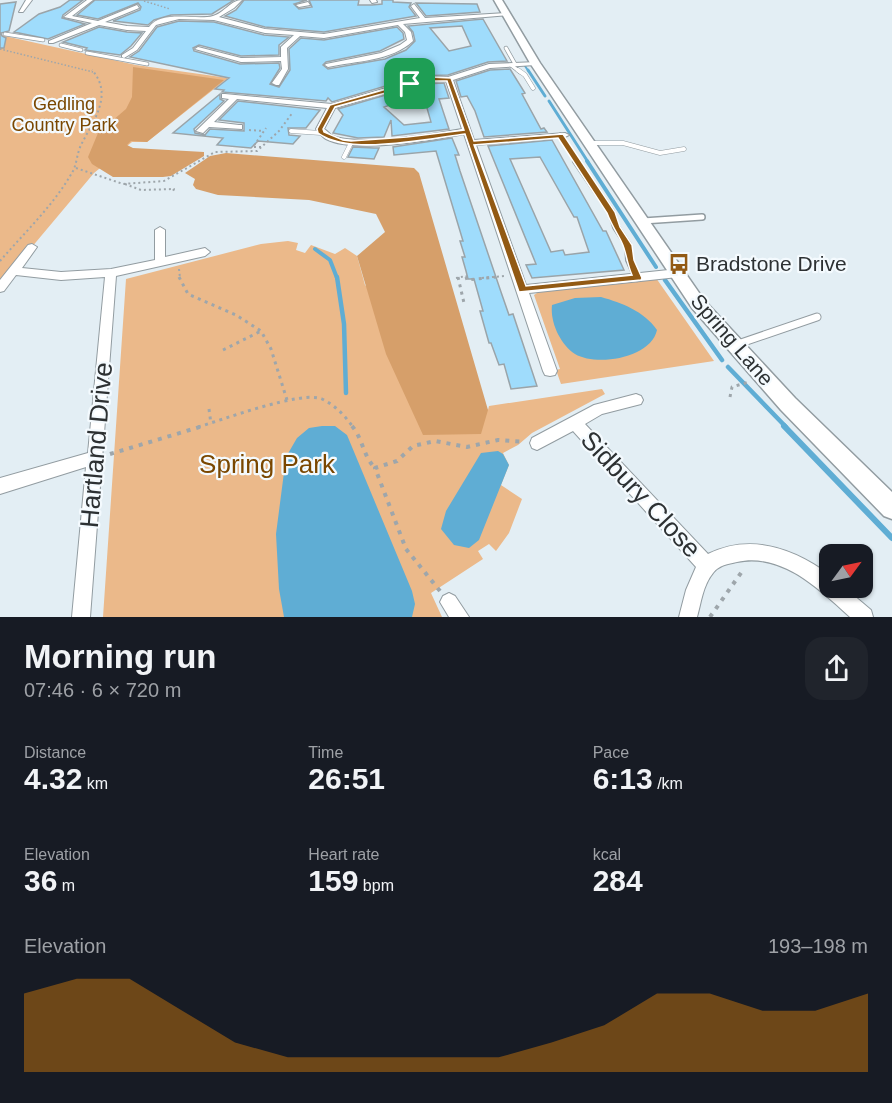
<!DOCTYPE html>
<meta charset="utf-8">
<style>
:root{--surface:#171b24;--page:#20242c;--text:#f1f3f6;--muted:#9ea1a6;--accent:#925a14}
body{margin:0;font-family:Helvetica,sans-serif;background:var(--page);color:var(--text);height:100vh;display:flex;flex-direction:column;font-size:22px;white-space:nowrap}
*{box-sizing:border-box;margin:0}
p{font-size:20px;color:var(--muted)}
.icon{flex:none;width:33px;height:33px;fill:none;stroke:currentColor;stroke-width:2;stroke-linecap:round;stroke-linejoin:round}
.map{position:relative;height:617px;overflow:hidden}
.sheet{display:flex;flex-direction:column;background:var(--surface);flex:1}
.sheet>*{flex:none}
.needle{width:39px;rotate:57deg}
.tools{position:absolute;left:819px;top:544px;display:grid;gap:12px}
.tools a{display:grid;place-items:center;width:54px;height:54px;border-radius:12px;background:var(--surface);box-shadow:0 2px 4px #0004;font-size:30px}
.pin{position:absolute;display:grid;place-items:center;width:51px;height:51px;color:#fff;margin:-26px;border-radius:12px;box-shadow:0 3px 9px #0006}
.round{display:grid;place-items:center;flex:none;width:63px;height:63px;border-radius:18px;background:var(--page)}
.summary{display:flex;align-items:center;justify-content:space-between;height:102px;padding:0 24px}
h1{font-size:33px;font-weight:800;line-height:45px}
.metrics{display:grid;grid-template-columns:repeat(3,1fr);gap:9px;height:102px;padding:6px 24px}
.metrics div{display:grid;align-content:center}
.metrics b{font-size:30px;font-weight:800}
.metrics small{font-size:16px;font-weight:400}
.metrics p{font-size:16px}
.chart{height:168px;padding:12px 24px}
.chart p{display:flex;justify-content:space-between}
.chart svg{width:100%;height:108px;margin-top:6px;fill:var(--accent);opacity:.7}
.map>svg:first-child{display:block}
.green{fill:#ebb98a}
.forest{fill:#d69f6a}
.water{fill:#5fadd4}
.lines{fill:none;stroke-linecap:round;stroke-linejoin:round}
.stream-far4{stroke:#5fadd4;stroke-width:2}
.stream-far3{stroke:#5fadd4;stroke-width:3}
.stream-far2{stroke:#5fadd4;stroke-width:4}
.stream-far1{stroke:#5fadd4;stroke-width:4.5}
.stream{stroke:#5fadd4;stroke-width:6}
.building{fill:#9fdcfc;stroke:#9aa4a9;stroke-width:1.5;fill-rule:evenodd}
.service-far3-casing{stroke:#929ca1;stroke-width:4.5}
.service-far2-casing{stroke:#929ca1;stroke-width:5}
.service-far1-casing{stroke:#929ca1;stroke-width:8}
.service-casing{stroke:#929ca1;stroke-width:9}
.minor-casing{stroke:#929ca1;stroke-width:2}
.tertiary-casing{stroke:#929ca1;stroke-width:3}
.path-far3{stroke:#9ea6ab;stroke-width:1.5;stroke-dasharray:1.5 2;stroke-linecap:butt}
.path-far2{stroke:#9ea6ab;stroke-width:2;stroke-dasharray:2 3;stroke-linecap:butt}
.path-far1{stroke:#9ea6ab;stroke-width:3;stroke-dasharray:3 4.5;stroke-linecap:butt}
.path{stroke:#9ea6ab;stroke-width:4;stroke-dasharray:4 6;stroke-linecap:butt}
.service-far3{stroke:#fff;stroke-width:3}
.service-far2{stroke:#fff;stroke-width:4}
.service-far1{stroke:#fff;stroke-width:5}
.service{stroke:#fff;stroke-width:7}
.minor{fill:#fff;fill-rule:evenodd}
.tertiary{fill:#fff;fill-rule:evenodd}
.route{fill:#925a14;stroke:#fff;stroke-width:1.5;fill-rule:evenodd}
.labels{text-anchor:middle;stroke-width:4.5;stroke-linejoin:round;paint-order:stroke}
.far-park-label{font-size:18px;fill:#7a4700;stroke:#f4fafe}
.poi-label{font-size:21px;fill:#2d3133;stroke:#f4fafe;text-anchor:start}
.street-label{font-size:21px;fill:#2d3133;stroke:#f4fafe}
.near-street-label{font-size:26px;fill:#2d3133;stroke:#f4fafe}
.near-park-label{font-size:26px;fill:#7a4700;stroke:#f4fafe}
</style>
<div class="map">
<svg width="892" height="617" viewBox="0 0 892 617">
<rect width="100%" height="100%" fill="#e3eef4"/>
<path class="green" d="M0,35L136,65L228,78L147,142H132L94,173L0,285Z
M288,241L298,243L296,250L305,253L311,245L335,254L345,248L357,256L365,285L488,410L489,406L602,389L605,394L532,433L518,445L503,453L509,465L501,485L522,499L509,533L496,551L489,544L478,551L483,559L431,593L442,617H103L126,279L261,244Z
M656,278L714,361L561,384L556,370L560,369L534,295L540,291Z"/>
<path class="forest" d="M133,67L224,80L147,142L131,141L127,145L133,148L204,152V156L171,176L163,177H113L92,164L88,157L98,133L126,109L132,97Z
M226,153L414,168L419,173L488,410L481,434L423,435L386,354L357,256L385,232L376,214L309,200L218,195L196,189L193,185L195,179L185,173L210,156Z"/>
<path class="water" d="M601,297C622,303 644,311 657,330C651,358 597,367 575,354C560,344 550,322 552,305L575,298Z
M322,426H335L347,435L412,591L415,604L412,617H284L279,589L276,534L286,457L297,438L309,428Z
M498,451L503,454L509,465L479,540L469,548L454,545L441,529L446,511L481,453Z"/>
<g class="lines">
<path class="stream-far4" d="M525,66L529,72"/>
<path class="stream-far3" d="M528,70L545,96
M549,101L588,162"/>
<path class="stream-far2" d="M587,161L656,267
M315,249L330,260L337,278"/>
<path class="stream-far1" d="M337,277L344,324L346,393
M665,280L722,360
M728,367L786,427"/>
<path class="stream" d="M784,426L892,538"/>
</g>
<path class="building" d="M70,0H83L63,15L62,18L85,24L48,39L14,32L39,14L60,7Z
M95,0H234L212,14L171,15L154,20L148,25L113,21L140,10L141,7L138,3L98,19L77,15Z
M244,0H307L294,4L299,9L312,7L309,0H359L358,5H372L382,4V0H393V2L411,3L409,7L416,16L324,32L265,27L225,16L236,10Z
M16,2L9,31L1,33L2,36L6,38L4,48H0V4Z
M416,3L477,4L480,12L426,16Z
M483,19L507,61L488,62L448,75L419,76L332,102L328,98L326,101L222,92L224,90L215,89L229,78L130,57L139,51L157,27L179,21L214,22L264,35L289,37L279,45V55L241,56L199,45L193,48L194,51L240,64L279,63L280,68L270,84L279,87L290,70L289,49L301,38L324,40L397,27L403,33L404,39L380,51L326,62L323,65L328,69L385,59L406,50L415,41L413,32L408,26ZM462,26L471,46L449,51L430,28Z
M99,27L127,32L142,33L131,46L120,55L85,50L87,48L63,42Z
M510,69L525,93L522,94L541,129L544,128L547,132L484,137L475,111L467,96L461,97L456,81L490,70Z
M444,83L449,98L439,99L449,129L392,136L391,120L384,137L358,138L333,133L343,115L338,109L423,84ZM423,94L431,122L404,125L384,107Z
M220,94V99L224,101L194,129L195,133L205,135L210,129L244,131V123L219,120L238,101L320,110L306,128H288L289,135L300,136L293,144L258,141L251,148L217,145L223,138L173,133Z
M452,138L459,155H455L460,171L501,292L509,315L513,314L537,386L511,389L504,364L499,365L491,343H489L480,311H483L474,279H468L466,271L462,257H465L460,241H463L436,151L394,155L393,147Z
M552,140L603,231H606L624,270L532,278L526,265L536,264L488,146ZM540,157L574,217H577L589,252L565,255L563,250L551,252L510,159Z
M353,147L374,148H379L374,159L348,157Z"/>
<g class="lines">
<defs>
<path id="service-far3" d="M5,34L43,40
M61,45L81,50
M506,48L515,64
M87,53L147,64
M511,65L520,72"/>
<path id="service-far2" d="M518,70L525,75L533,88
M291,131L321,133
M560,135L577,162
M589,143H623L660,153L684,149
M344,157L351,143"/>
<path id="service-far1" d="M576,161L611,212L616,227L628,245L629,260L637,278
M643,221L702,217"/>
<path id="service" d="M735,345L817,317"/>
<path id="minor" d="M26,0H32L23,12H19Z
M87,0H93L72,16L98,21L137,5L139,8L105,22L127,26L149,27C163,9 196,21 213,16C224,13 231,0 242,0L234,8L219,17L265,29L324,34L420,18L411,6L414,4L425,18L506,13L509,15L403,24L411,32L413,41C392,61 356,61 328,67L325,65L326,64L381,53L400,45L407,40L405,32L398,25L324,38L300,36L287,48L288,69L279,85H276L272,83L282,69L281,61L241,62L195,49L198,47L241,58L281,57V47L294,35L265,33L214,20L179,19L156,25L137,50L124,58L122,57V55L133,48L146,31L127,30L99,25L53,43H49V41L92,23L64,17Z
M370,0H376L377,2L372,3Z
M308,2L310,5L299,7L296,5Z
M537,62L538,63L535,65L490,68L453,80L474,140L565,133L569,135L565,137L476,145L526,285L678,269L684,273L678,277L529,293L557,371L555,375L550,376L545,375L543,371L464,134C431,140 355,154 326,139C322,137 319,132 316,129L327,108L237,99L214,122L239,125H242V129L209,127L203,133L196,131L229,99L222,98V94H225L332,104L420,78L448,77L489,64ZM446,81L462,129C436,134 354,147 331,135C331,135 325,129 324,129L335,108L423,82Z
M160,227L165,230V257L205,248L210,252L205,256L116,276L90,617H72L86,467L0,494V478L88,453L105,277L61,280L16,275L4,291L0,292V280L28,245L32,244L37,247L22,268L61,272L111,269L155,260V230Z
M636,394L641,396L643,400L641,404L602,414L585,424L708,554C751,533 793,548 830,575V588H845L871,610L873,617H850C820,590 782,552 737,562C728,564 719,565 713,573C703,585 701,603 697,617H679L686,590L696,567L573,431L537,450L532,448L530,443L532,438L594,405Z
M449,593L455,596L469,617H449L440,602L443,596Z"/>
<path id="tertiary" d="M494,0H502L540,63L704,300L795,398L892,492V519L884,516L781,410L692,308L530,63Z"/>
</defs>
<use href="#service-far3" class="service-far3-casing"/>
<use href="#service-far2" class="service-far2-casing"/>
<use href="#service-far1" class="service-far1-casing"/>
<use href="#service" class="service-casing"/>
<use href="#minor" class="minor-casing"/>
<use href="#tertiary" class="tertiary-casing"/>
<path class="path-far3" d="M144,1L170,9
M0,49L93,72"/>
<path class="path-far2" d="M249,130L263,131
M261,147H253L266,128
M76,168L123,184L164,181L215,152L257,151L279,131L293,112
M125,184L141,190L174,189L172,193
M0,261C25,232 54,205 73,171C77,163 77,153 81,145C93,121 114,95 92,70
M179,269L180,278
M456,278L466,276L467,278
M482,278L504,276"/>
<path class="path-far1" d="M179,277L188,294L236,315L261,331L271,349L287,400
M458,277L464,303
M466,277L467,280L496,277
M223,350L261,331
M730,397L732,387L749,382
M209,409L211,424
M198,427C222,420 302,390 322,399C335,405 345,416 353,427"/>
<path class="path" d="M352,426C363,439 363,456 375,468
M110,454L203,426
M440,591L406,549L375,468L397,461L413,446L435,441L467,447L498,440L525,442
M710,617L743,570"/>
<use href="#service-far3" class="service-far3"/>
<use href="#service-far2" class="service-far2"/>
<use href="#service-far1" class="service-far1"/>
<use href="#service" class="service"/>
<use href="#minor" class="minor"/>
<use href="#tertiary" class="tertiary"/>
</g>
<path class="route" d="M429,77L451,78L474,141L563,134L615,212L620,227L632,245L634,260L642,278L641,280L519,292L465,134C426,139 350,156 318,133L317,129L330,105ZM429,81H447L464,130L407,137L351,141L343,140L324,132L323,129L335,107ZM558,138L607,213C611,224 617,233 622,243C626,251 627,264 632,275L526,286L474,145Z"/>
<defs>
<symbol id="bus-bare" viewBox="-9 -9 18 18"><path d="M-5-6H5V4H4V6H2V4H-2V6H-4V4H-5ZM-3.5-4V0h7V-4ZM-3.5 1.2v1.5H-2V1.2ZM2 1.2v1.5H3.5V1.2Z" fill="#925a14" stroke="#f4fafe" stroke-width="2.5" paint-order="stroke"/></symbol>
</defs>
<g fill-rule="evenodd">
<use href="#bus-bare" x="664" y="249" width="30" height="30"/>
</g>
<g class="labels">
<g class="far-park-label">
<text x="64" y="110">Gedling<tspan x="64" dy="21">Country Park</tspan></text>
</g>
<g class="poi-label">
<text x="696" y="271">Bradstone Drive</text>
</g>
<g class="street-label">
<text transform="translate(732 340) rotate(49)" y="7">Spring Lane</text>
</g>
<g class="near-street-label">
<text transform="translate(96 445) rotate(-85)" y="9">Hartland Drive</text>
<text transform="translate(641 494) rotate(47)" y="9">Sidbury Close</text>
</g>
<g class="near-park-label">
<text x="267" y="473">Spring Park</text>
</g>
</g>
</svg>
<div class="tools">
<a><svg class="needle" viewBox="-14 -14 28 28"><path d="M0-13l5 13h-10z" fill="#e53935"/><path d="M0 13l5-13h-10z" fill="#9ea1a6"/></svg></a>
</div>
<div class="pin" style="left:410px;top:84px;background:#1e9e55"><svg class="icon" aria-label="arrive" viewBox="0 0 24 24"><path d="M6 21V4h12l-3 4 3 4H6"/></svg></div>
</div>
<section class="sheet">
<div class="summary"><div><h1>Morning run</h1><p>07:46 · 6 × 720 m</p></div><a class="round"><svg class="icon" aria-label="share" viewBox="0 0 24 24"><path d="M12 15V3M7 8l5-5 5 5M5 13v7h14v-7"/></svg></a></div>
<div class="metrics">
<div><p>Distance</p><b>4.32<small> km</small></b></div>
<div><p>Time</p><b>26:51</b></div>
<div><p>Pace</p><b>6:13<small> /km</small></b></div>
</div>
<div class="metrics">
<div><p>Elevation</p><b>36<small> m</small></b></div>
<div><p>Heart rate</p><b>159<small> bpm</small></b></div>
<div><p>kcal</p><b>284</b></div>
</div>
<div class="chart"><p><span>Elevation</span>193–198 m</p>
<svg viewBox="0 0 160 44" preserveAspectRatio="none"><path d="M0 44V12L10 6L20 6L30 19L40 32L50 38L60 38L70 38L80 38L90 38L100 32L110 25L120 12L130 12L140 19L150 19L160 12V44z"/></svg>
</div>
</section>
